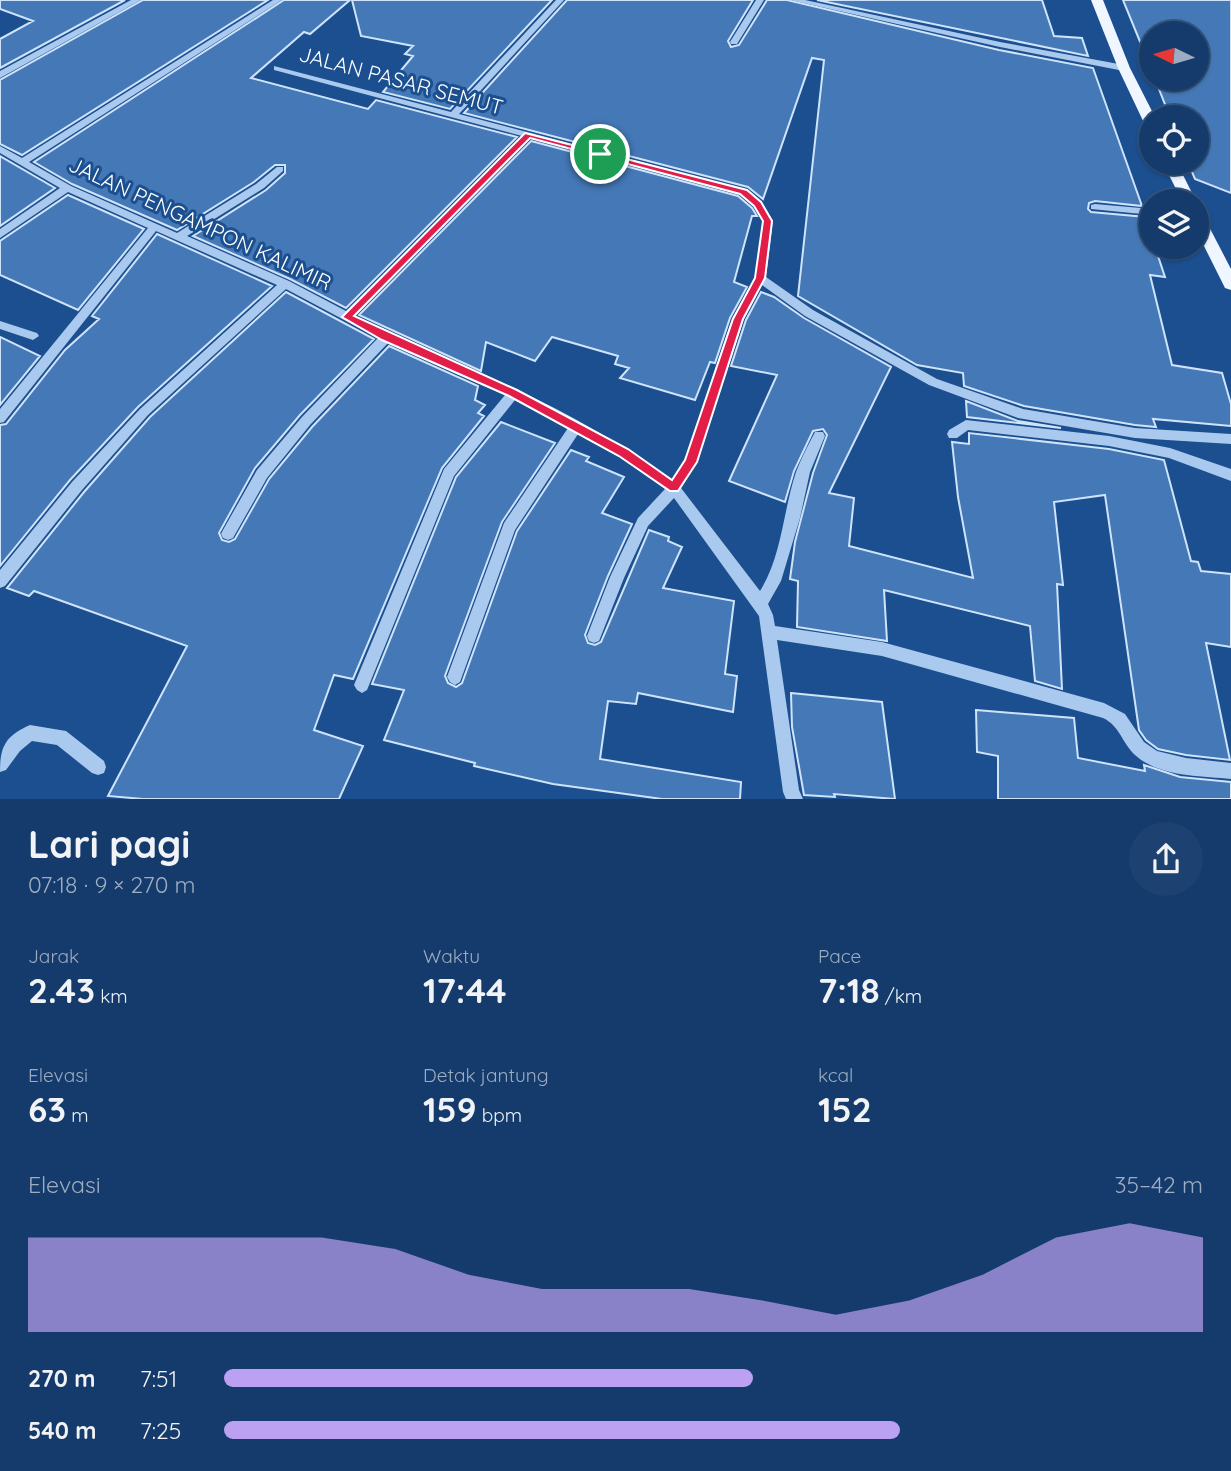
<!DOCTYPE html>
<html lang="id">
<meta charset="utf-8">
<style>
:root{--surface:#143b6b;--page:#1d4271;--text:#f1f3f6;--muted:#9dadc1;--line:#33557e;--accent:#bca0f2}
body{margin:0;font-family:Quicksand,sans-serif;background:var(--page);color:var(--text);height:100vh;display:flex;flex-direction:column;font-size:26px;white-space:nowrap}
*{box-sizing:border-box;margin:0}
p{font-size:23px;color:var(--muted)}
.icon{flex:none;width:38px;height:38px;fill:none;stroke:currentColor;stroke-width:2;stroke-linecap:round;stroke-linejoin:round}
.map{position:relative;height:799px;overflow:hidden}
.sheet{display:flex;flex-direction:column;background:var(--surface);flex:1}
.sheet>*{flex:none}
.needle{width:46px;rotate:275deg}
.tools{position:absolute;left:1139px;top:21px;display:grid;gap:14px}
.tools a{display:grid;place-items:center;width:70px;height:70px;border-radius:50%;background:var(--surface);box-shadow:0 2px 5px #0004,0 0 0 2px var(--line);font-size:35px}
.pin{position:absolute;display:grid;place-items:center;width:60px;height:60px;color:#fff;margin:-30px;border:4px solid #fff;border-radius:50%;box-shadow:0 2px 7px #0007}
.round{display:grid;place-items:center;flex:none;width:74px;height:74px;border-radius:37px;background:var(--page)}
.summary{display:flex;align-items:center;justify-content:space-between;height:119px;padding:0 28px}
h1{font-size:38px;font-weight:700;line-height:52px}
.metrics{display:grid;grid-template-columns:repeat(3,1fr);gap:10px;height:119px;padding:7px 28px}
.metrics div{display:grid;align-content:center}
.metrics b{font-size:35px;font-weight:700}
.metrics small{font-size:19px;font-weight:400}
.metrics p{font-size:19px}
.chart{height:196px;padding:14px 28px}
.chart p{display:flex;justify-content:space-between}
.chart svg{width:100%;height:126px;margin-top:7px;fill:var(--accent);opacity:.7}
ul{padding:0 28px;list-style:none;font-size:23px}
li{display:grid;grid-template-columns:112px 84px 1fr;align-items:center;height:52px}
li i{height:18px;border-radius:9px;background:var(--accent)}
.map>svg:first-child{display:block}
.building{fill:#4478b7;stroke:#cfe3fa;stroke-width:2}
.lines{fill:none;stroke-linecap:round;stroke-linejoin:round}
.minor{fill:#a9c9ee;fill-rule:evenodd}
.major{fill:#f0f6ff;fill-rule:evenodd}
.route{fill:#e11d48;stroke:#fff;stroke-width:2;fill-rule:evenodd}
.labels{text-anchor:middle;stroke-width:6;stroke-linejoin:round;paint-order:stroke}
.street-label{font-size:21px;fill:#fff;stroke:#1b4f8f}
</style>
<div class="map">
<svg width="1231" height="799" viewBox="0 0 1231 799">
<rect width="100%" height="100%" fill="#1b4f8f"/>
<path class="building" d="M0,0H125L0,68V39L33,21L0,9Z
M143,0H268L22,155L0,144V80Z
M284,0H350L310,34L304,32L251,78L368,109L376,100L517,137L346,308L290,279L193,236L266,190L285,173V165H275L254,182L177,230L72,184L34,162Z
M352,0H552L450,109L383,92L413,56L405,54L413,46L361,36Z
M567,0H753L728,41L731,47L739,45L767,0H787L999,50L1093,68L1142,206L1095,201L1089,203L1088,209L1091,212L1146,217L1152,234V247H1155L1165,277L1150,275L1172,365L1222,373L1231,404V426L1153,419L1156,427L1135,425L1024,406L964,386L963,373L917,365L798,296L824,60L812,58L763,199L748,187L464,113Z
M817,0H1042L1054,36L1082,38L1088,56Z
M1123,0H1231V193L1195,179L1188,163H1197V117H1170L1155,79H1197V33H1152V71Z
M531,141L738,196L752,208L757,216H752L734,282L747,287L730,318L715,363L710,362L695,400L620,378L629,368L615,364L618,356L552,337L535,361L486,342L481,371L359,315Z
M0,156L55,188L0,226Z
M68,195L144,229L78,310L0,275V241Z
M157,234L272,286L138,407L70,480L0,566V425L6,424L65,350L99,319L92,316Z
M286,292L374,339L300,415L255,468L219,533L222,540L229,542L235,539L269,479L312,427L389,346L478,386L475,400L485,405L478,413L484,416L442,468L353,679L334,675L314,730L363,746L339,799H143L108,796L187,646L34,591L29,596L7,588L84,492L150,417Z
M761,292L774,297L804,318L891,367L829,493L854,498L849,546L973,578L958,497L952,442L969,444V433L1109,449L1164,460L1191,561L1198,562L1201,571L1231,574V647L1206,643L1230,760L1186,755L1158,749L1146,740L1139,730L1105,495L1054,502L1063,585L1057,584L1062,689L1035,681L1030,626L884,590L887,641L797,627L798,581L790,579L795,542L813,473L827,435L823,429L813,431L794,471L785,502L729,481L777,375L731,366L746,320Z
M0,337L40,356L0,405Z
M966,401L1018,421L1061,428L967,417Z
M501,422L555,443L502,522L445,676L448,683L456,687L462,683L517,531L571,450L589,457L586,461L624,477L602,513L632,524L608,576L585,635L588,643L595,645L601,642L649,530L669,537L668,541L682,547L663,588L734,601L725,674L737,676L733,712L638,693L636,704L608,701L600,759L741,782L740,799H662L553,784L474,766L475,763L384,740L404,690L372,684L456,477Z
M791,693L882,702L895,799L834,794L835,797L804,795L792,727Z
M976,710L1074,718L1078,758L1145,771L1144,765L1180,777L1231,782V799H998V756L977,752Z"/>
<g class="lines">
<path class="minor" d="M131,0H141L0,78V71Z
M273,0H282L29,162L71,186L177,233L256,184L277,167H283V171L264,188L187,236L289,281L346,311L522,136L274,70V66L451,112L556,0H564L459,114L747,190L762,202L773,221L766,277L813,310L937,379L1023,409L1135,428L1231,434V444L1135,438L1018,418L929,385L805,316L762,285L744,319L697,462L681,488L760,591C782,556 783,511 796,472C801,459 808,445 815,432H823L825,436L810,472L800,518L781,581L768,604L773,615L775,626L882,642L1104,703L1125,714L1144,742L1157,751L1186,758L1231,763V779C1201,776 1159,777 1135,755C1122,743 1120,726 1103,718L882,656L777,640L799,790L803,799H786L783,792L759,616L674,498L648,526L624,578L599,641L594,643L589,641L587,636L610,577L638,518L665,489L618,456L578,434L515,530L460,682L455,685L450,682L447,677L504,523L568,428L515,400L454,476L367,690L362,693L357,690L354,685L444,469L505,395L388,343L310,425L267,478L233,538L228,540L223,538L221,534L223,530L257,470L302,417L378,338L286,289L148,415L82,490L5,586L0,588V570L72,482L140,409L277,285L156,231L4,422L0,423V409L148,228L68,192L0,238V229L60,188L0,153V146L22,158ZM530,138L739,194L754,206L763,221L755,278L732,319L685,460L672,480C623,445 570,414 515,389C462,364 407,343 355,316Z
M756,0H764L737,44H731L730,42Z
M790,0H805L1000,42L1124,65L1128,68L1124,71L1000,47Z
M1095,204L1152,209V215L1091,209V205Z
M0,321L37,333L39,336L33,340L0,329Z
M966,420L1109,436L1170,448L1231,469V481L1169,458L1109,446L968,430L957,438H949L947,434L949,430Z
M30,725L66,731L104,761L106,767L104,773L98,775L92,773L57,745L32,741L20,751L6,770L0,772C0,747 5,736 30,725Z"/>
<path class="major" d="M1091,0H1103L1130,68L1155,117H1152V129L1145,125L1118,68Z
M1163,163H1177L1196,201H1182Z
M1197,212L1204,217L1231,269V290L1225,288L1197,232Z"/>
</g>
<path class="route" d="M525,133L747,190L761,202L772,221L765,278L743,319L697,462L678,491H670L619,456L509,396L382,340L342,317ZM530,138L740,194L754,206L763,221L755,278L733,319L685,460L672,480L628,449L517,390L354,316Z"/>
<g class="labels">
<g class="street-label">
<text transform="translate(401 81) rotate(15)" y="7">JALAN PASAR SEMUT</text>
<text transform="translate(200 224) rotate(25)" y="7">JALAN PENGAMPON KALIMIR</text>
</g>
</g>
</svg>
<div class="tools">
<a><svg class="needle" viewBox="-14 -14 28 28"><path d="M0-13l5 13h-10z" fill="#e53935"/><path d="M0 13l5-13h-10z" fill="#9dadc1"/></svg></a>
<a><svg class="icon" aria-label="locate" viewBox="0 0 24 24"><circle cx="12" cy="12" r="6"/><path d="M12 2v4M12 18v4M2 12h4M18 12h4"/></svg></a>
<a><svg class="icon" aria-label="layers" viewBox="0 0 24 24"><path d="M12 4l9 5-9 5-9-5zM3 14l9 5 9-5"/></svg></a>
</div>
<div class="pin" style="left:600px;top:154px;background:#1e9e55"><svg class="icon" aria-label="arrive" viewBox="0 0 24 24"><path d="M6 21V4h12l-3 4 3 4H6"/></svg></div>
</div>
<section class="sheet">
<div class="summary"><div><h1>Lari pagi</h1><p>07:18 · 9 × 270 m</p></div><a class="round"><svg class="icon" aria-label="share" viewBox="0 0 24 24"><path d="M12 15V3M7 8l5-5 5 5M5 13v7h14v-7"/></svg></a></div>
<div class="metrics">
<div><p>Jarak</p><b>2.43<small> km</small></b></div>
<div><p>Waktu</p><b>17:44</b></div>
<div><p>Pace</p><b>7:18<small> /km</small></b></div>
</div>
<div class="metrics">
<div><p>Elevasi</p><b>63<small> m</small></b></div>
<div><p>Detak jantung</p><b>159<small> bpm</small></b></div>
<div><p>kcal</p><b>152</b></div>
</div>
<div class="chart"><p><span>Elevasi</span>35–42 m</p>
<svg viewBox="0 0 160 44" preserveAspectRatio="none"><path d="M0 44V11L10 11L20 11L30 11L40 11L50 15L60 24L70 29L80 29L90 29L100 33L110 38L120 33L130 24L140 11L150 6L160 11V44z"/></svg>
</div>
<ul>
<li><b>270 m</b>7:51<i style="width:54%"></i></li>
<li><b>540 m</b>7:25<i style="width:69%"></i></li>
</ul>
</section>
